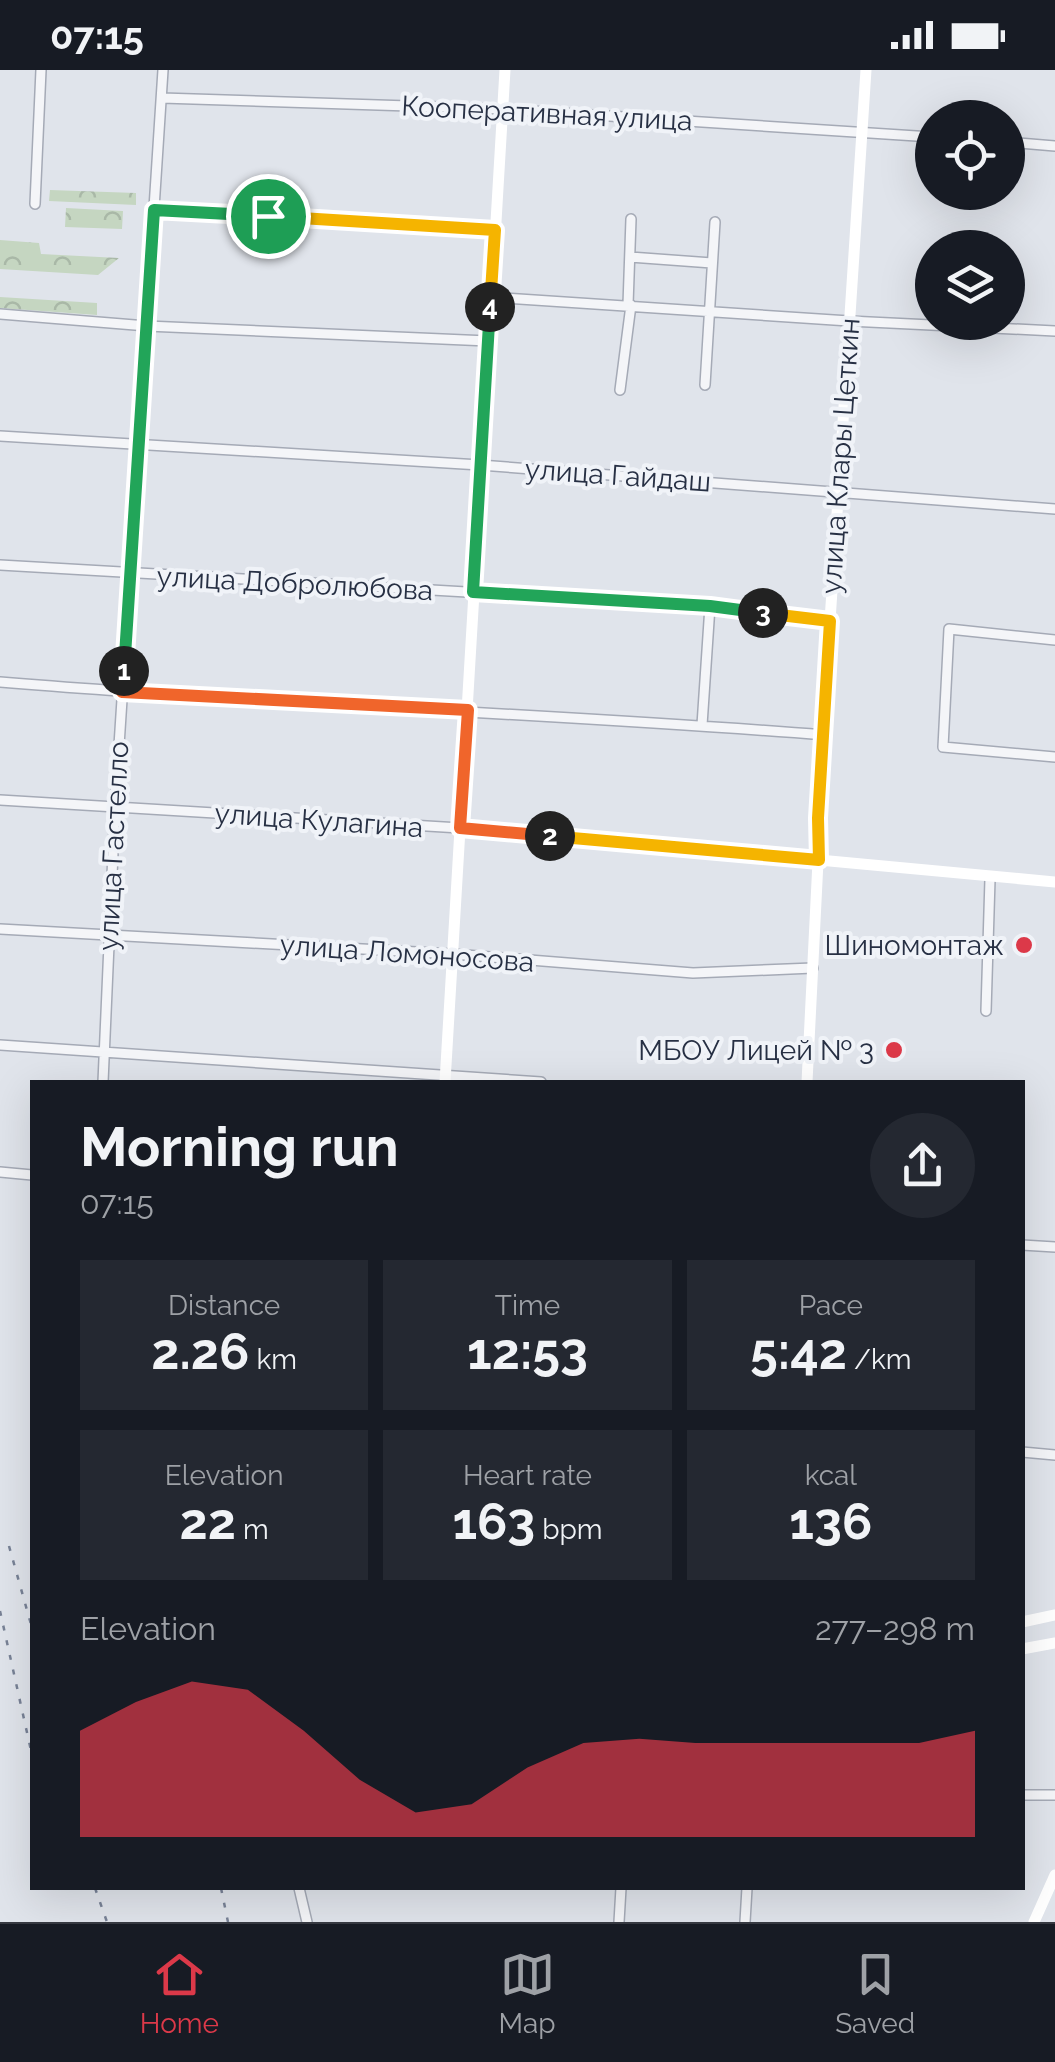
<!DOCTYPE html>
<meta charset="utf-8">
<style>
:root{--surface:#171b24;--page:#242831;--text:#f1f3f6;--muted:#9ea1a6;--line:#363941;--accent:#dc3949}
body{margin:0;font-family:Raleway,sans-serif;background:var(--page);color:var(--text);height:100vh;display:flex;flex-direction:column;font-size:38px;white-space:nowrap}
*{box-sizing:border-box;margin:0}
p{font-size:32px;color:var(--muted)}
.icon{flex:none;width:55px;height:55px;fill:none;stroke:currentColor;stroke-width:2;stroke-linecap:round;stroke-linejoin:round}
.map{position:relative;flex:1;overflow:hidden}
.drawer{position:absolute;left:30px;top:1010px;width:995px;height:810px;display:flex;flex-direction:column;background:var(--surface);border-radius:0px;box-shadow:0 10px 40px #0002}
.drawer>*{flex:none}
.buttons{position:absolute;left:915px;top:30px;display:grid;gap:20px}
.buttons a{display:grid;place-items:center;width:110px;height:110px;border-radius:50%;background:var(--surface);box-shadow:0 10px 40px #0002;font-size:50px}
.pin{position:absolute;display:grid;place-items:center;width:85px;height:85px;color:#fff;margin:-42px;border:5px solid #fff;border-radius:50%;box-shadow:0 2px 10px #0007}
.km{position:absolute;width:50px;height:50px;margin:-25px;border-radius:50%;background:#222;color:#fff;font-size:28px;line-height:50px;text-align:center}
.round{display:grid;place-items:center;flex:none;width:105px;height:105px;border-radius:52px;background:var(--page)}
.head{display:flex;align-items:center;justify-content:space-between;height:170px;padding:0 50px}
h1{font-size:55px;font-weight:700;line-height:75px}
.figures{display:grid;grid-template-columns:repeat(3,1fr);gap:15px;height:170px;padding:10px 50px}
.figures div{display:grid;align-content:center;border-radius:0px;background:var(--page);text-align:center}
.figures b{font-size:50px;font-weight:700}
.figures small{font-size:28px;font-weight:400}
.figures p{font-size:28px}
.chart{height:280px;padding:20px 50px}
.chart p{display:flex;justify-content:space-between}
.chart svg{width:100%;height:180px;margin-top:10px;fill:var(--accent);opacity:.7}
.status{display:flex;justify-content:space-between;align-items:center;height:70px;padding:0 50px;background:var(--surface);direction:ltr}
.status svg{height:28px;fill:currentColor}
.dock{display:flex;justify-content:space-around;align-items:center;height:140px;border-top:2px solid var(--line);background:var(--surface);font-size:28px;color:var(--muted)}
.dock a{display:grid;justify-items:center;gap:5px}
.dock .active{color:var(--accent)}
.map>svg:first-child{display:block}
.forest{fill:url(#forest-crowns)}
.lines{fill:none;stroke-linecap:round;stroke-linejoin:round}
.street-casing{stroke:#a5aab6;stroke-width:12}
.street{stroke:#f4f5f8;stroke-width:9}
.secondary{stroke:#fff;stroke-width:11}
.rail{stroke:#788296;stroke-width:2.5;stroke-dasharray:5 10;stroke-linecap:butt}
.split-1-casing{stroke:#fff;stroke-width:20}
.split-2-casing{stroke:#fff;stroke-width:20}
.split-3-casing{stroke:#fff;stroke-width:20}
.split-4-casing{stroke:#fff;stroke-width:20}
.split-5-casing{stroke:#fff;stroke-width:20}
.split-1{stroke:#22a559;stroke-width:12}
.split-2{stroke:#f0652b;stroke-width:12}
.split-3{stroke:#f5b400;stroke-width:12}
.split-4{stroke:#22a559;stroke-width:12}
.split-5{stroke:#f5b400;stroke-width:12}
.poi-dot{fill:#dc3949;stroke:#f0f3f8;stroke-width:4}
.labels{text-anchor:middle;stroke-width:8;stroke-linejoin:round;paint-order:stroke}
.street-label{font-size:28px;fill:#273044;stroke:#f0f3f8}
.poi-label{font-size:28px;fill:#273044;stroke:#f0f3f8;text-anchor:end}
</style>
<div class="status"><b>07:15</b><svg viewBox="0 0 49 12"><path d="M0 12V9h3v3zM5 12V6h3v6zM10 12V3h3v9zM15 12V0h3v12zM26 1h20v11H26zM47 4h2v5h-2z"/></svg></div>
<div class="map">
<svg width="1055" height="1852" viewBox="0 0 1055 1852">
<defs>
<pattern id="forest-crowns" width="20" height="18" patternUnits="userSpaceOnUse" patternTransform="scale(2.5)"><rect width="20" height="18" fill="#c5d6c1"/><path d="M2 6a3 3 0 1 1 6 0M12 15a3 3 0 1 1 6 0" fill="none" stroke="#a9b8a7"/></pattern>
</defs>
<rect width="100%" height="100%" fill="#e0e4eb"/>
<path class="forest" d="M50,120L136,123V135L49,131Z
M66,138L123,141L122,159L65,157Z
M0,170L39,173L41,184L119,188L98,205L0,199Z
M0,227L97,233V245L0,238Z"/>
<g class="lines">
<defs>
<path id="street" d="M162,28L502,39L932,67
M1008,72L1055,76
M35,134L41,0
M154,140L495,160
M630,187L712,193
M491,227L849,251L1055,261
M628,235L631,149
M0,244L147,256L488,271
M705,315L715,152
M620,320L631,235
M0,366L480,395L1055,439
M0,495L710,536L830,551
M1055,570L949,559L943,677L1055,687
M0,612C274,635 549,643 824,665
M702,655L710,536
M0,730L460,758L819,790
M0,859L453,884L693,903L813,898
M986,941L990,809
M0,975L541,1012
M103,1012L115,737L163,0
M0,1102L32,1105
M1022,1175L1055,1177
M1022,1382L1055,1385
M1022,1725H1055
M299,1818L307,1852
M619,1852L621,1818
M745,1852L747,1818"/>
</defs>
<use href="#street" class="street-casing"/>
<use href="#street" class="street"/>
<path class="secondary" d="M819,790L1055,812
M445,1012L505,0
M807,1012L830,551L866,0
M1022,1552L1055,1545
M1022,1579L1055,1573
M1034,1852L1055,1805"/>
<path class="rail" d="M9,1476L32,1558
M0,1541L32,1685
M95,1818L107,1852
M221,1818L228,1852"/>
</g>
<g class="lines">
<defs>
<path id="split-1" d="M124,601L154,140L268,146"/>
<path id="split-2" d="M124,601L122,622L468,640L460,758L550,766"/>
<path id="split-3" d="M550,766L819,790L818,748L830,551L763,543"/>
<path id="split-4" d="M490,237L473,522L710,536L763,543"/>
<path id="split-5" d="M268,146L495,160L490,237"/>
</defs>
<use href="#split-1" class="split-1-casing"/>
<use href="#split-2" class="split-2-casing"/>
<use href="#split-3" class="split-3-casing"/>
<use href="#split-4" class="split-4-casing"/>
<use href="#split-5" class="split-5-casing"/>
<use href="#split-1" class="split-1"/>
<use href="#split-2" class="split-2"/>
<use href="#split-3" class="split-3"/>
<use href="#split-4" class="split-4"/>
<use href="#split-5" class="split-5"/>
</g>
<g class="poi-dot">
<circle cx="1024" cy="875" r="10"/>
<circle cx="894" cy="980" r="10"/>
</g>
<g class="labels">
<g class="street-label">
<text transform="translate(547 43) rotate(3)" y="10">Кооперативная улица</text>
<text transform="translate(840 386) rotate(-86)" y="10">улица Клары Цеткин</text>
<text transform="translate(618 405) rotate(4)" y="10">улица Гайдаш</text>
<text transform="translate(295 513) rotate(3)" y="10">улица Добролюбова</text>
<text transform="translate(319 750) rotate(4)" y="10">улица Кулагина</text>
<text transform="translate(113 776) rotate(-87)" y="10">улица Гастелло</text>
<text transform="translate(407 883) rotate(4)" y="10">улица Ломоносова</text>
</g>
<g class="poi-label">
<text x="1004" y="885">Шиномонтаж</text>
<text x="874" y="990">МБОУ Лицей № 3</text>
</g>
</g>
</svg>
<div class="buttons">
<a><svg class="icon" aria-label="locate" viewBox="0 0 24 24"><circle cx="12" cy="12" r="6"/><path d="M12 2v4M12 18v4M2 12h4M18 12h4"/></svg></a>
<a><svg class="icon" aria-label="layers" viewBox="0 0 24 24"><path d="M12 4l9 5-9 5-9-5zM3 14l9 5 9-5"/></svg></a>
</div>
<div class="pin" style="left:268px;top:146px;background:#1e9e55"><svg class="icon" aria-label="arrive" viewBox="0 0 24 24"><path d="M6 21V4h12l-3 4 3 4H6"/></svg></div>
<b class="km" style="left:124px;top:601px">1</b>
<b class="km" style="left:550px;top:766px">2</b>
<b class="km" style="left:763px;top:543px">3</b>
<b class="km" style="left:490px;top:237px">4</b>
<section class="drawer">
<div class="head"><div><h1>Morning run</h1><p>07:15</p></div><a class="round"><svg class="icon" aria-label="share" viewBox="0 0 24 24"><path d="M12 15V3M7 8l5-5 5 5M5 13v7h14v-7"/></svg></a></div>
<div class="figures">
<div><p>Distance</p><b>2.26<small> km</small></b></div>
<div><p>Time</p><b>12:53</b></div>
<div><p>Pace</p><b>5:42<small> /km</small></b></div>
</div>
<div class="figures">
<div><p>Elevation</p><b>22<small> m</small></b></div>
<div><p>Heart rate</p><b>163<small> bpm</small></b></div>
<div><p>kcal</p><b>136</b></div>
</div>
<div class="chart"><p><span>Elevation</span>277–298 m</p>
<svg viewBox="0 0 160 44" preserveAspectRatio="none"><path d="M0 44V18L10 11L20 6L30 8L40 18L50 30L60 38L70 36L80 27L90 21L100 20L110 21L120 21L130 21L140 21L150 21L160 18V44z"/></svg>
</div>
</section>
</div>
<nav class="dock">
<a class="active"><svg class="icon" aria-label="home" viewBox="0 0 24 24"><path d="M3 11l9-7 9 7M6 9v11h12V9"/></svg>Home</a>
<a><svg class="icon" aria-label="map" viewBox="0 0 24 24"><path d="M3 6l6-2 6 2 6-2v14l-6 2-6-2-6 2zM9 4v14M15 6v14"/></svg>Map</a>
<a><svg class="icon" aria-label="saved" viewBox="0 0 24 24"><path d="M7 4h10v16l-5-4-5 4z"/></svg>Saved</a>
</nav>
